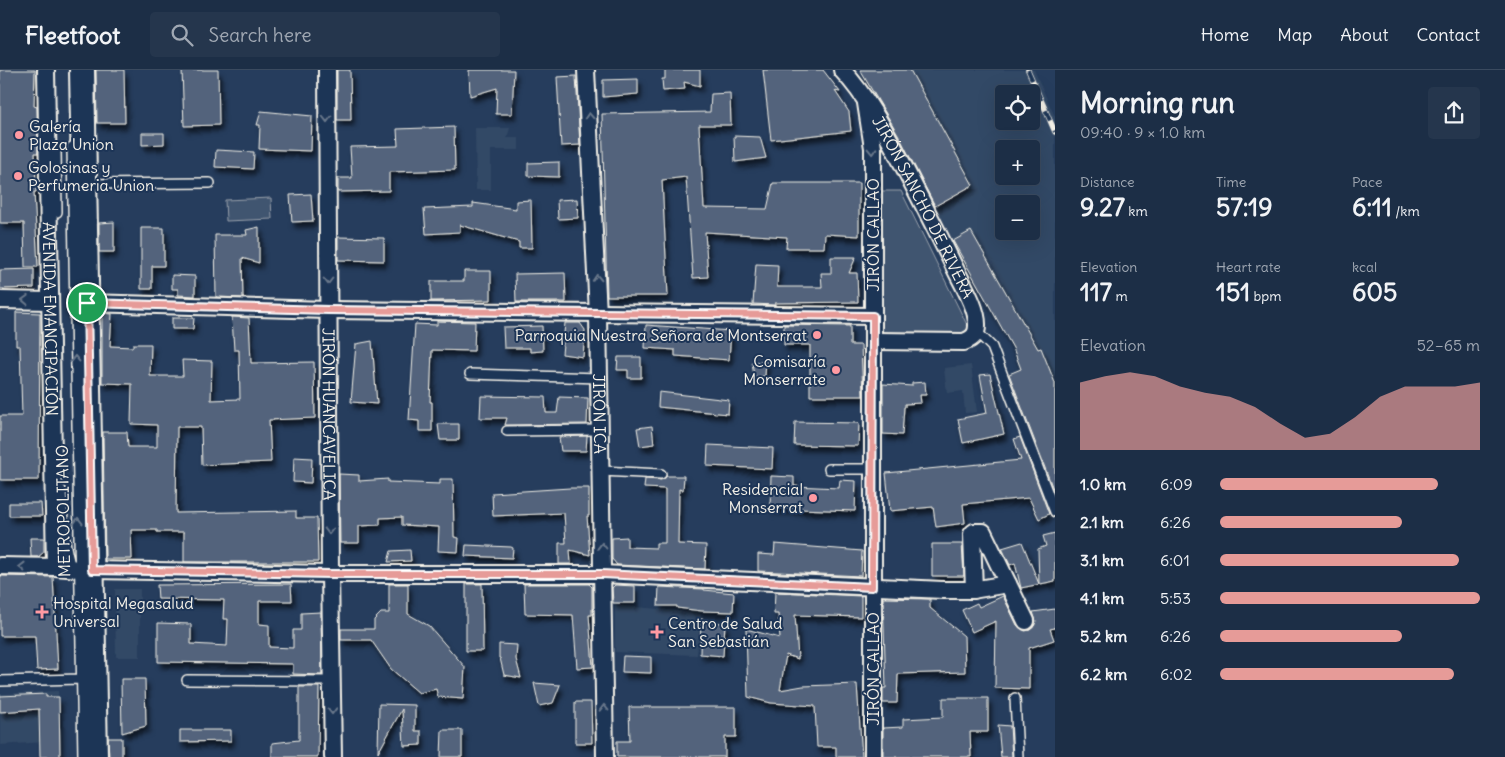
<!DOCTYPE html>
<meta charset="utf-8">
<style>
:root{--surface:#1c2e46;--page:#25364d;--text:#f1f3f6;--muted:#a0a8b3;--line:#3a4a5f;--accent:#e69b98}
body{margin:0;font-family:Delius,sans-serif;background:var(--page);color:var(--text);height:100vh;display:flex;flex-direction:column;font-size:19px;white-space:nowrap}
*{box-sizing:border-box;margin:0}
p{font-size:16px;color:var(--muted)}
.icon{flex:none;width:28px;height:28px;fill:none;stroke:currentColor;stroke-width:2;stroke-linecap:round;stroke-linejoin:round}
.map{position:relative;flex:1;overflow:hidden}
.sheet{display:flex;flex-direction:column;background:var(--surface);width:450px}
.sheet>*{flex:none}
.tools{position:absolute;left:995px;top:15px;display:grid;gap:10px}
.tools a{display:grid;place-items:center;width:45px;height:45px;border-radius:5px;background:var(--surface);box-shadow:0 5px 20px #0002,0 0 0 1px var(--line);font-size:25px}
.pin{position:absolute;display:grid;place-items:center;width:42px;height:42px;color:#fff;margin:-21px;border:2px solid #fff;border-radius:50%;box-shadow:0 1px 5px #0007}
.round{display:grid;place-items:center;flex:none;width:52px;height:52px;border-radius:5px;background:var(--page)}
.overview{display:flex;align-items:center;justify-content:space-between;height:85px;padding:0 25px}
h1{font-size:28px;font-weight:700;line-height:38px}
.figures{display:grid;grid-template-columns:repeat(3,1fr);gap:8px;height:85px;padding:5px 25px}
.figures div{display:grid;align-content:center}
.figures b{font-size:25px;font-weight:700}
.figures small{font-size:14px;font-weight:400}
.figures p{font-size:14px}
.chart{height:140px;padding:10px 25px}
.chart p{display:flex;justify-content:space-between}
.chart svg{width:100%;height:90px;margin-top:5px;fill:var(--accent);opacity:.7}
ul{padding:0 25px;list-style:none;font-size:16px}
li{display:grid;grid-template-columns:80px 60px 1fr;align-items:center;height:38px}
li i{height:12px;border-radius:6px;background:var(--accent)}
header{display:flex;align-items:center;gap:30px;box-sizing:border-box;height:70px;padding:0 25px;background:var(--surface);border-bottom:1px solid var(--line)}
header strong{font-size:24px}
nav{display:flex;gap:28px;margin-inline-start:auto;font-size:18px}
.search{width:350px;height:45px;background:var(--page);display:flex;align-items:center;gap:12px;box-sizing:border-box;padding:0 18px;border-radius:5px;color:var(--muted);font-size:19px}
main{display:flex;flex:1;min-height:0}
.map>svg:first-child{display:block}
.built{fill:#334966;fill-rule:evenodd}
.green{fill:#40546f;stroke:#9aa2ac}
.building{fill:#52647b;stroke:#f4f1e8;filter:url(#shadow)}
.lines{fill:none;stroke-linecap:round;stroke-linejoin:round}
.service-casing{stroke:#f4f1e8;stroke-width:12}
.minor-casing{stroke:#f4f1e8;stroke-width:20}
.secondary-casing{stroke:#f4f1e8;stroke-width:28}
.service{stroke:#1d3557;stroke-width:9}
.minor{stroke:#1d3557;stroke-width:16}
.secondary{stroke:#1d3557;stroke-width:24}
.rail-casing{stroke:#f4f1e8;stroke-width:5.5}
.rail{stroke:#1d3557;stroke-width:4;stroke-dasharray:11;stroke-linecap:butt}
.oneway{stroke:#68778a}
.route-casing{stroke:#fff;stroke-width:10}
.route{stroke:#e69b98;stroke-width:6}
.poi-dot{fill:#ff9aa2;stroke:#1d3557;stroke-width:2}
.labels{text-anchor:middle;stroke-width:4;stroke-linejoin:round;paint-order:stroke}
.poi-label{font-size:16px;fill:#f4f1e8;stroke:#1d3557;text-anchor:start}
.street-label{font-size:16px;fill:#f4f1e8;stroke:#1d3557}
</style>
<header>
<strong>Fleetfoot</strong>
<div class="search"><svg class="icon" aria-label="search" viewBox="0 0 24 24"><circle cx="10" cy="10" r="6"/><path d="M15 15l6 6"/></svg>Search here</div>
<nav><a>Home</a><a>Map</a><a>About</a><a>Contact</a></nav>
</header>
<main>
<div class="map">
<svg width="1055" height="687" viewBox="0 0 1055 687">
<defs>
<filter id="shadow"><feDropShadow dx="3" dy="5.5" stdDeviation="2.5" flood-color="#0009"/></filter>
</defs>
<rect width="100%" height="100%" fill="#263d5d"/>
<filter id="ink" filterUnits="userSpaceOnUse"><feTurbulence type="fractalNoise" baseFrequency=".02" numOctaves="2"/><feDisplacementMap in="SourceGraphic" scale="10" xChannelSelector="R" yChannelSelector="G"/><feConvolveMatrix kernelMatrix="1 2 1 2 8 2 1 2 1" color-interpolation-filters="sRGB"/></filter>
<g filter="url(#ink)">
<path class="built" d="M860,0H1034L1055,47V380L1017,285L953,171L935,136ZM1004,24H1031V51H1004ZM1004,79H1031V106H1004ZM1004,134H1031V161H1004Z
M475,58H510L507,68H519V80H491V120H476Z
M971,295L977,342L965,343L963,321L947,323L944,298Z
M115,519H140V587H116Z
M615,535L701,543L697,585L615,582Z
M58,621L60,671L0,675V624Z"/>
<path class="green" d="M880,121H901L969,259L967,269L880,263Z
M271,128L272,149L226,151L225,130Z"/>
<path class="building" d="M0,0H35L34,36L37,37L38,83H35L36,122H34L38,197H25L24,153H0Z
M96,0H124L125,53H97Z
M182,0H218L219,55L184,56Z
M337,0H350L351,50H337Z
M469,0H514L512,44H496L497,18L470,26Z
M665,0H700V16L684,12L685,19L663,21L662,9H665Z
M763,0H823L840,22L835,21L849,42L851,61L771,70Z
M860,0H910L973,115L935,136L898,64Z
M576,6L580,75L561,76L557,7Z
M638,9V24L603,27V10Z
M730,23L731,55H699L704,138L767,139L773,113H859V166L825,164L824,178H786L787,167L705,162L708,207L693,208L686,107L662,110L668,226H607L602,44L710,42L711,24Z
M261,41L312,46L311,81L259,79L260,55H257Z
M454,57L455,100L389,102V121L338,122V108H352L350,77L398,76L397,59Z
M142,63H164V74L142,75Z
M734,66L760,67L766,88L735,92Z
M216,80L254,82L253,99L215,97Z
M559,92V107L528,106V93Z
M311,124L313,151L292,152L290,125Z
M577,129L578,148L558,149L557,130Z
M531,130L532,178H519V172L460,155V162L426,164L424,139L473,137V133L516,139V131Z
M114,152V182H99V153Z
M259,157V193L242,188L243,228L216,227L215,165H247L246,160Z
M141,158H164V196H152V219H141Z
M971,161L1038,279L1041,278L1055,313V424L1009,304L1021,299L1013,278L953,171Z
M338,167L384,168V191L338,190Z
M831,187H856L849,203H857L858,232L775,233V235L753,234L756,194L778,195L777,217H822L821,203H831Z
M34,199V218L0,219V200Z
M464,201H491V230L431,231V211H464Z
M565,203L566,232H516L515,204Z
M172,205L195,206V226L178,225V219H172Z
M16,242L40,243L39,410H0V346H22L20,276H16Z
M102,243L112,244L110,276L133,277V274H151L150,306H183L182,290L212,291L211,330L240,329L239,280H234L232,247L249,248L251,293L314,292L315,348L269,350L271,392L202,395L201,357H177L176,443L296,441V448H317L318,492H184V462H157V460H131L132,489H105L103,362H127L128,377H157V355L131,354L132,314L102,313Z
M172,248H194L193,259H172Z
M437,251L475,252L474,281L432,280L430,332H432V361H419V351L409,350L415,254L437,255Z
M565,253H580L585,260L583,287L562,284Z
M646,255L731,261L729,290L675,286V280L645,278Z
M784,255L850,256V275H861L863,326H810V275H784Z
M542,256L543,281L530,282V278H504L503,257Z
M372,271L377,334L351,332L356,274Z
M618,287H641V308H628V300H617Z
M766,291L765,306L754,307L752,292Z
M990,304L1004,364L963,373L958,349L987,343L980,305Z
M925,312L926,325H920L921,333L905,334V337H904L902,365L883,364V314L912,316V313Z
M659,322L729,330L728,344L658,337Z
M481,326L545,327L546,343H557L559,327L588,328L587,354L505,355L507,348H480Z
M795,352L859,353L858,376L794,375Z
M438,354H459V370H440Z
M652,356L654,374L640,376L637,358Z
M587,366L586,381H561L559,367Z
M1020,367L1049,444L1039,449L1029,428L963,434L965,453L936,457L933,437L890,441L886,403L1021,390L1014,369Z
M708,375L773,378L772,399L707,396Z
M294,387L312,388L311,413L293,412Z
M339,404L359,405V411L388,409V412L440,414V409H453L454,467L459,468L458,482L438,481L439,457L402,455V447L380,448V455L359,456V473H340Z
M667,406H684L683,420L679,419L678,474L706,475L705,499L617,495L612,489V468L627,467V477L656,478V473H665V419L644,418L645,409L661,410Z
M771,406L794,407V416L839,418L840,410L856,411L855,441L770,438Z
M570,418H589V446H587L590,485L570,480L571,494H559V473H566L564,443L493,446L492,423Z
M9,433H41L42,446H9Z
M1055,463V511L1021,518L1015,493L1010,495L1002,478L1022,472L1039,514L1038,479L1046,476L1043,466Z
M30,468H44V482L38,487H31Z
M775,474L862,481L861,506L758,501V484L774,485Z
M932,474H962L964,506H932Z
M466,475L511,477L513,478L512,488L465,486Z
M410,480L411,491L388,492L391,481Z
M0,506L53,507L58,599L37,600L35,566H0Z
M291,514L292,531H259V554L269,555V577L293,578V560H301V543L321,542L322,605L293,604V594L158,592V553L191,554V574L227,576L228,549H223L224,530L158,529L157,515Z
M389,514H408V544L429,556L465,597L463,629L438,627L436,619L419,623L391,599L371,570H341V559H374V550L381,543H389Z
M466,514H482L483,581H466Z
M524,514H589L592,517V545H589L593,597L577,598L573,545L525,544Z
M615,515L635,516V533H613L612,518Z
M659,517L704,519V520L734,523L733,542L702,541L677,538V536H658Z
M775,522L861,526V547L795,545L798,589L786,585L780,620L803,616L857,614L862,687H836V677H817L815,636L771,633L748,627L746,559L780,568L778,544H774Z
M1003,526L1017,555L1025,561L1030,560L1034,556L1036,551L1033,542L1055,539V558L1050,559L1054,570L1029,578V619L995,618L996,551L972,562L962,540L977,533L979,537Z
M883,528L930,529V538L964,566L965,602L898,604L897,633H883V618H886Z
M701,549L725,554L723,586L700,584Z
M499,574L517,575L516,589L521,608L504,605L500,588H499Z
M623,586L651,587V603L622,602Z
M121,609H145L146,656L122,663Z
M534,613L560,615L553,633L539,636Z
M299,617H319L318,687H272V673L299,670Z
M46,624V627H59L60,687H40L39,639L0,642V626Z
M943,628H988V662H970L971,687H883V658L903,657V649L943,647Z
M575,632H591L592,673H575Z
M379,634L415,635V661H421V675L404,676L402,639L378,683Z
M629,637H736V667H725V687H617V671H630Z
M998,655L1010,656L1012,687H1001Z
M180,660H231V671L180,672Z
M442,660H462V687H441Z
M108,668H122V687H109Z"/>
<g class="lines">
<defs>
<path id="service" d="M72,77L83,687
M56,80L57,142
M85,114L210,113
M977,262L992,277L1055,442
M470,304L599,308
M507,361L600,360
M829,399H873
M601,401L661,404
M61,420C63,448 63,474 72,501
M187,610L331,611
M0,611L81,609
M1015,628L1018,687"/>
<g id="minor">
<path id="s1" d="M46,0L55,497"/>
<path id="s2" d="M327,0L330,504L333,687"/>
<path id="s3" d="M586,0L598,244L605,687"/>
<path id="s4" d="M842,0C867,27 885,61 902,93C919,126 936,159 952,192C960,210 978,237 977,256C977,265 972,269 964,272L874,271"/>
<path d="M866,33L873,78V687"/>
<path d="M0,230L50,231"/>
<path d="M87,233L328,240L873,246"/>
<path d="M0,496L55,497L92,500L330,504H602L943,520H972L1008,514"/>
<path d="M974,520L972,464L974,462H983L1026,551"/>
</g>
<path id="secondary" d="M82,0L95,687"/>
</defs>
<use href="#service" class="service-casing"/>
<use href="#minor" class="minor-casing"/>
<use href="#secondary" class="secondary-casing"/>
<use href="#service" class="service"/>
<use href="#minor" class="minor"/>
<use href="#secondary" class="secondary"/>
<defs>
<path id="rail" d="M1028,0L1055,62"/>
</defs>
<use href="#rail" class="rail-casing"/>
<use href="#rail" class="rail"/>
</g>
<defs><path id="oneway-chevron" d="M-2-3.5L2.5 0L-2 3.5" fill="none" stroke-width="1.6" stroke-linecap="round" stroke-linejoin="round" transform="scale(1.25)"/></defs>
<g class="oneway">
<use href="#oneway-chevron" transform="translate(589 46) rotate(-93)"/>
<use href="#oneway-chevron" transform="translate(327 49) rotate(90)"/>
<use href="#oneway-chevron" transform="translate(872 81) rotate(88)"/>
<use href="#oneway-chevron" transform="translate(597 208) rotate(-93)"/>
<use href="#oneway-chevron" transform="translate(328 211) rotate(90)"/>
<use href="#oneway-chevron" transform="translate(25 230) rotate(-178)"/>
<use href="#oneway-chevron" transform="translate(75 289) rotate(-91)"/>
<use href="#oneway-chevron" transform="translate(78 451) rotate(-91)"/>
<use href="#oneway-chevron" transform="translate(329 461) rotate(90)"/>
<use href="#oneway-chevron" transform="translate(602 476) rotate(-91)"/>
<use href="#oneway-chevron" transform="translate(22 497) rotate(-179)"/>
<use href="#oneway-chevron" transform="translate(604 638) rotate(-91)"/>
<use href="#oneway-chevron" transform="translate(332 641) rotate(89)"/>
</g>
</g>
<g class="lines" filter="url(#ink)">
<defs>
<path id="route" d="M87,233L328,240L873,246L872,517L602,504H330L92,500Z"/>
</defs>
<use href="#route" class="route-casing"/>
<use href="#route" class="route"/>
</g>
<g class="poi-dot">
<circle cx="19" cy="65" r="5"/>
<circle cx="18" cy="106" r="5"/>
<circle cx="817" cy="265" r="5"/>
<circle cx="836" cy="300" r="5"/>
<circle cx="813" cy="428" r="5"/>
<path d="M39.5 534.5h5v5h5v5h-5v5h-5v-5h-5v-5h5z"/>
<path d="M654.5 554.5h5v5h5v5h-5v5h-5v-5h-5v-5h5z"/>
</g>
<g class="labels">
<g class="poi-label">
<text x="29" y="62">Galería<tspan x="29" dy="18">Plaza Union</tspan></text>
<text x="28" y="103">Golosinas y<tspan x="28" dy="18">Perfumeria Union</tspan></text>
<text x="807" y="271" text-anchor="end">Parroquia Nuestra Señora de Montserrat</text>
<text x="826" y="297" text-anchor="end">Comisaría<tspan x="826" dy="18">Monserrate</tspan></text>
<text x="803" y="425" text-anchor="end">Residencial<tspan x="803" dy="18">Monserrat</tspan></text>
<text x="53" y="539">Hospital Megasalud<tspan x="53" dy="18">Universal</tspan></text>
<text x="668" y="559">Centro de Salud<tspan x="668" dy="18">San Sebastián</tspan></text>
</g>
<g class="street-label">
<text dy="6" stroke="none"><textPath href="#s4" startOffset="160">JIRÓN SANCHO DE RIVERA</textPath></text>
<text transform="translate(873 165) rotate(-90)" y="6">JIRÓN CALLAO</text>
<text dy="6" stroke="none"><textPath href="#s1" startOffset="249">AVENIDA EMANCIPACIÓN</textPath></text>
<text dy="6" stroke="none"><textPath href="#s3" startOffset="344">JIRÓN ICA</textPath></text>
<text dy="6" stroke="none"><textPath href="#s2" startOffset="344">JIRÓN HUANCAVELICA</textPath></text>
<text transform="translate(63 441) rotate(-91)" y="6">METROPOLITANO</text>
<text transform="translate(873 599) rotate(-90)" y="6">JIRÓN CALLAO</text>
</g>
</g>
</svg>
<div class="tools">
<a><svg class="icon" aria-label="locate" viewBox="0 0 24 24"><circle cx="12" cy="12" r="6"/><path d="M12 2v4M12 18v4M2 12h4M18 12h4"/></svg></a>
<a>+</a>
<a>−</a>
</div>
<div class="pin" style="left:87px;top:233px;background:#1e9e55"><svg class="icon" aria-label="arrive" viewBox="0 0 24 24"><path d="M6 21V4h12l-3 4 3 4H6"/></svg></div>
</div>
<section class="sheet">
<div class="overview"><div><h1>Morning run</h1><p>09:40 · 9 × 1.0 km</p></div><a class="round"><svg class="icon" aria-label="share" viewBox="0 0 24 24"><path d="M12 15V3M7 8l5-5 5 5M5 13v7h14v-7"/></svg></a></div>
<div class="figures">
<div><p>Distance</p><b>9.27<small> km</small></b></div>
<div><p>Time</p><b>57:19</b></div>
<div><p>Pace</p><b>6:11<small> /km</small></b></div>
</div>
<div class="figures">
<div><p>Elevation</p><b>117<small> m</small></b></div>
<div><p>Heart rate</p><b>151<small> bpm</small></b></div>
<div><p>kcal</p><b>605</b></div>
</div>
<div class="chart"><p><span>Elevation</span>52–65 m</p>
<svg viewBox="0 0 160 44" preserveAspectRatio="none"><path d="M0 44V11L10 8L20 6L30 8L40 13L50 16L60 18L70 23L80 31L90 38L100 36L110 28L120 18L130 13L140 13L150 13L160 11V44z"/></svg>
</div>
<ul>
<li><b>1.0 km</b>6:09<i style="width:84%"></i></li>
<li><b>2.1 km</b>6:26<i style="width:70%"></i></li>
<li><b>3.1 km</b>6:01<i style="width:92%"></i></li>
<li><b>4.1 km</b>5:53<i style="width:100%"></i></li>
<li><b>5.2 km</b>6:26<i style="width:70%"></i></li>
<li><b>6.2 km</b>6:02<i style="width:90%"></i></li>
</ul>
</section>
</main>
